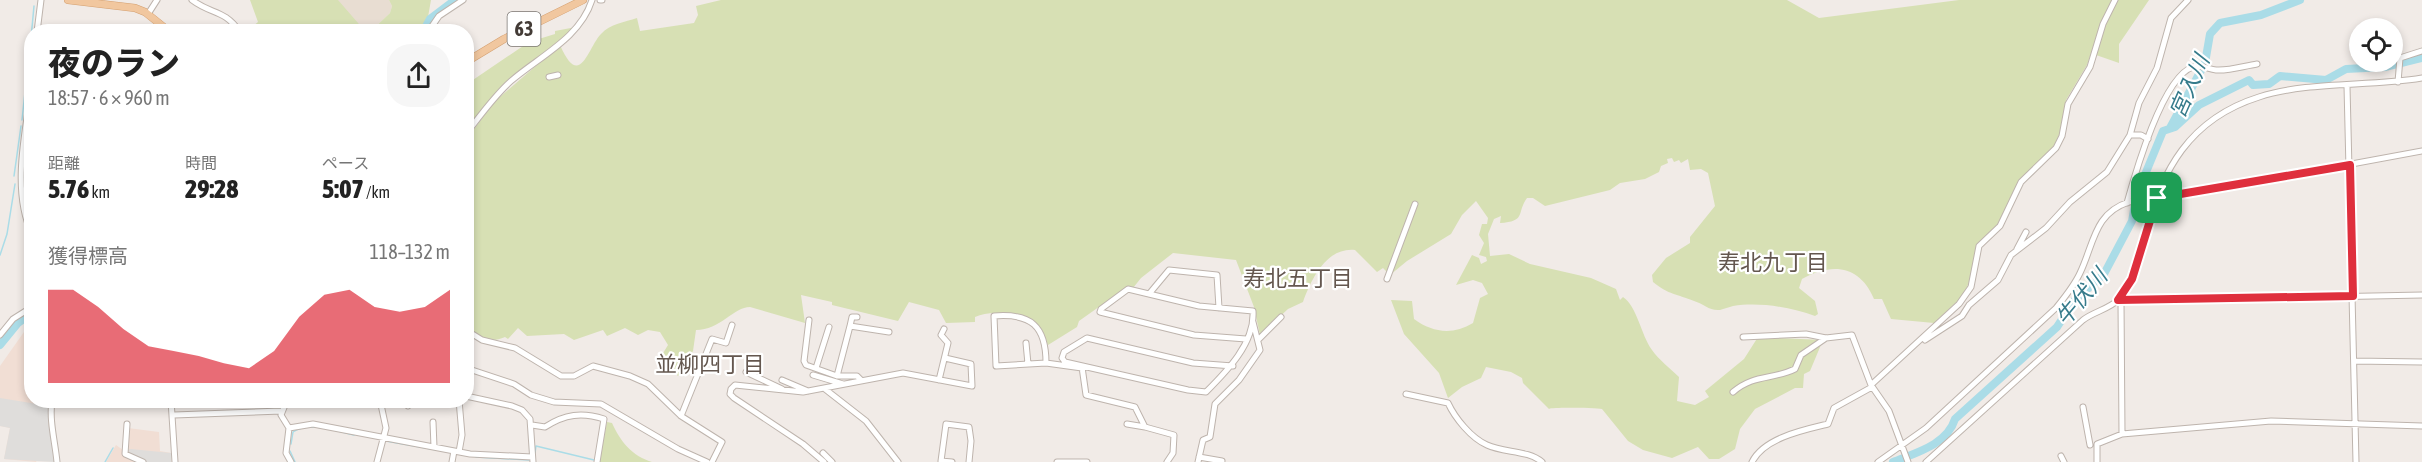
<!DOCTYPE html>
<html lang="ja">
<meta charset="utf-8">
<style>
:root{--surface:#fff;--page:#f6f6f6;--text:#222;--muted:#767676;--accent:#df2f3d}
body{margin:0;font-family:"Asap Condensed","Noto Sans JP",sans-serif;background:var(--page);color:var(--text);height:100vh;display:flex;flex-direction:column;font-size:22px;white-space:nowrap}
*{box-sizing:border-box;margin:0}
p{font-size:20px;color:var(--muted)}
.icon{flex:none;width:33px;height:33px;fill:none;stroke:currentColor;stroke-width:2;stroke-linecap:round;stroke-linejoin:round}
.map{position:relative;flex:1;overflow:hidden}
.side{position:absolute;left:24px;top:24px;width:450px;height:384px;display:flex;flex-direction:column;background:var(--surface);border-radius:24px;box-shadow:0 3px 9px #0003}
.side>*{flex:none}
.controls{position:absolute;left:2349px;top:18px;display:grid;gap:12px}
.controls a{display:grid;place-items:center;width:54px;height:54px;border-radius:50%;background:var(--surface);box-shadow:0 3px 9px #0003;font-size:30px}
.pin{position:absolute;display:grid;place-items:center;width:51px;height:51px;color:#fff;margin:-26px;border-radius:12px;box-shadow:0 3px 9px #0006}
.round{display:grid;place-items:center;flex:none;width:63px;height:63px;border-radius:24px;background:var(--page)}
.overview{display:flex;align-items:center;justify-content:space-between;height:102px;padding:0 24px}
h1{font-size:33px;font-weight:800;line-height:45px}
.stats{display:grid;grid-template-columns:repeat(3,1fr);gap:9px;height:102px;padding:6px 24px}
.stats div{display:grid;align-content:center}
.stats b{font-size:26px;font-weight:800}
.stats small{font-size:16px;font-weight:400}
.stats p{font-size:16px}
.chart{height:168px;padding:12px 24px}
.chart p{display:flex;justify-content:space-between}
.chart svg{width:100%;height:108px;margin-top:6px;fill:var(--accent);opacity:.7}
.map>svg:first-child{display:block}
.commercial{fill:#f1ded4}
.education{fill:#e8ddd2}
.green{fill:#d7e0b4}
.parking{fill:#dfdddb}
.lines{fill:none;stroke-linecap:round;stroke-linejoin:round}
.stream{stroke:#aadce7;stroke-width:1.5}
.river{stroke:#aadce7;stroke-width:8}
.minor-casing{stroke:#beb4ad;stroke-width:7}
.major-casing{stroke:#d4a071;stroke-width:8}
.minor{stroke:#fff;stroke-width:5}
.major{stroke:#f1c79f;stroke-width:7}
.route-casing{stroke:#fff;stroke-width:12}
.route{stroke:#df2f3d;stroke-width:8}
.labels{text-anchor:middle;stroke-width:4.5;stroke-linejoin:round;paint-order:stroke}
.shield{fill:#fff;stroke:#7b7672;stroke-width:1.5}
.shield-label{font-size:20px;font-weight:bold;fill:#433b36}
.water-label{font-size:22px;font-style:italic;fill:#367b8b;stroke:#fff}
.neighbourhood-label{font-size:22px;fill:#64574f;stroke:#fff}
</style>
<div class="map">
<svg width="2422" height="462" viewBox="0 0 2422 462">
<rect width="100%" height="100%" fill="#f1ebe7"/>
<path class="commercial" d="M24,332L31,335L32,400L49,401L48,421L51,428L36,462L4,459L10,428L0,426V366Z
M128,428L159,432L160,451L171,453V462H146L126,454Z
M116,445L123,450L124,456L140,462H106Z"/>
<path class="education" d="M302,0H389L392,6L390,13L371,31L299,32Z"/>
<path class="green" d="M250,0H338L365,31H247L258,22Z
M389,0H431L428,17L420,31H371L390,13L392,6Z
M721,0H1787L1819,18L1959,0H2113L2101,24L2087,65L2066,100L2061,130L2054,147L2019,181L2000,222L1976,246L1974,269L1964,295L1934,323L1891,319L1882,299H1874C1860,265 1832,262 1802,279L1799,288L1815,301L1818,314L1815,316C1791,307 1759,302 1733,306C1729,307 1724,309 1720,310C1709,311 1704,304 1694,301C1677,294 1669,295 1653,282L1652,275L1666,258L1690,243V237L1715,206L1708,173L1701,169L1690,170L1688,159L1681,163L1679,160L1674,162L1672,158L1667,159L1668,163L1661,166L1659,172L1645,179L1620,183L1610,190L1545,206L1533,198H1527C1516,213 1527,221 1500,223L1501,216L1494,219L1488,234L1490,256L1509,254L1530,264L1591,278L1616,289L1620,300L1623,297C1637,306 1641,335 1652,350C1659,360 1670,368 1679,377L1677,401L1695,405L1709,397L1705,391L1744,359L1758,337L1823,340L1810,371L1804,374L1803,388H1795L1755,409L1740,429L1735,449L1719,459H1709L1698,447L1672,458L1643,450L1628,441L1602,409C1595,408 1553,407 1549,409L1523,383L1522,378L1511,372L1486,367L1481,378L1462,387L1448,398L1439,373L1404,334L1391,300L1412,301L1414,319C1433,333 1453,335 1473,323L1480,298L1488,294L1482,283L1473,280L1456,285L1472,255L1479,258L1481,264L1487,261L1486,257L1479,255L1484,243L1479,235L1482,224H1487L1488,218L1476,201L1462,215L1451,234L1407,261L1390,275L1383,268L1377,272L1355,250C1326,247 1311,280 1303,302L1288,309L1260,335L1254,307L1236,260L1173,253L1141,278L1133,288L1127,287L1079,321L1077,327L1048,345C1040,318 999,306 975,317V322L946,323L939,310L909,302L898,321L832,305V302L801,295L805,323L750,307C734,307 720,330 696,330L693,351L678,376L660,358L668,345L660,332L648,330L638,335L625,328L607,336L603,330L574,340L564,334L527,336L518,328L508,339L505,337C489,344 480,337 467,328L466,140L494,102L560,45C580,91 588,47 601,34C610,24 625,22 637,18L640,31L694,23L698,15L696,6Z
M2118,0H2149L2119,44V63L2096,55L2104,26Z
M576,27L515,76L467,132V84L529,42L555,34V31Z
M607,422L612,423C620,441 632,456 652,462H599Z"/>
<path class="parking" d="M0,398L37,404L38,401H49L48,421L55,462L4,459L10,428L0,426Z
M131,449L171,453V462H146L129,455L126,450Z"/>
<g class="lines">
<path class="stream" d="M31,38L34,6
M28,63L30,41
M26,79L28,66
M22,120L26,83
M14,176L21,126
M0,255L7,234L15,184
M386,441L437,450
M291,444L293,432C308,421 337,431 354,435
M290,451L295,462
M535,453L536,446L594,460
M476,457L529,460
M105,462L113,448"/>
<path class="river" d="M423,32L430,19L455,0
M2170,128L2205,63L2210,34L2220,23L2261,15L2300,0
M0,345L18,323L32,313
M1893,462C1915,453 1947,445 1955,419L2057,327L2074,301L2104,274L2132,221L2137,194L2163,131L2175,127L2199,105L2249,80L2253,85L2269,84L2280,76L2326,80L2346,69L2385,67L2422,58"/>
<defs>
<path id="minor" d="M192,0C212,15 224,9 240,32
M600,0H602
M148,14L157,0
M37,32L41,0
M428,32L439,16L463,0
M549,77L558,75
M2398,82L2400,58L2422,51
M32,84C26,130 11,190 32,234
M2347,86L2356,462
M466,134C480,116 494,96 511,81C540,56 580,38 592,0
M2130,135H2141L2148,139
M2127,203C2135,174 2163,76 2193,67C2200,64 2208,69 2216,70C2229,71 2244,66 2257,64
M2017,249L2026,232
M1387,279L1415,204
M1149,294L1169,270L1217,275L1219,308
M2118,301L2422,295
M2121,302L2122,434
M809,320L804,361L806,365L837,376H857L861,380
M850,326L852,317H857
M466,330L482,340L515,348L561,376H574L593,366L630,376L648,384L681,416L722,442L712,462
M0,335L13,319L32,307
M1743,337L1806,334L1826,338L1852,335L1871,385L1889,411L1908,462
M1259,339L1281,317
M1925,340L1962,316L1969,305L1998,280L2011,255L2046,228L2070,202L2107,172L2130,135L2139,103L2157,68L2171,18L2188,0
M1026,343L1028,364
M2354,361L2422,362
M1046,363C1046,326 1031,313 994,316L996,366L1046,363L1082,368
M1233,366L1193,363L1087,338L1064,352L1062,358L1065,362L1188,390L1206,392C1227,371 1255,343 1253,311L1199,306L1128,289L1101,309L1100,312L1194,335L1246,339
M1082,367L1086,395L1135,407L1145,427L1174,435L1173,453L1167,462
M466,368L514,384L531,395L554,402L601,404L678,449L707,462
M816,368L829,327
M746,372L782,389
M813,375L843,384
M837,376L850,326L889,332
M782,380L808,391
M939,380L948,343L941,335L944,329
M1871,385L1959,304L1971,287L1979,246L2000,226L2021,182L2056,148L2062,136L2068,104L2090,67L2103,24L2115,0
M825,389L866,421L898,462
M1733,392C1754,374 1772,380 1795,369L1801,355L1826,338
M1406,394L1448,403C1455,418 1471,438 1487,445C1504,453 1528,450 1542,462
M466,396L512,406L522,410L530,419L533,462
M52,400C49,421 55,441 57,462
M171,400L175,462
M287,400L281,415L289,428L286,453L291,462
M407,400L408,406
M2083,407L2090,445
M174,415L281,411
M681,416L712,339L726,343L732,325
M433,422L434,447
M127,424L125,454L143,462
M1127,424L1145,427
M532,425L545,427C565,414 582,412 604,419L597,462
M289,428L313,424L470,454L532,457
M459,452L462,435L459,400
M823,453L832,462
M2061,456L2064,462
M1199,457L1222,461
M377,462L386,428L380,400
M452,462L454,451
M824,462L803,444L734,398L730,394L731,389L735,385L803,392L903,373L972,386L971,364L945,358
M952,462L941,461L946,424L969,427L971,441L969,462
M1057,462H1087
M1198,462L1203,440L1210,437L1215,404L1239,380L1260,350L1253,322
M1752,462C1764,438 1803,430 1828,424L1834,408L1872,387
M1878,462L1926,428L2056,308C2065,297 2074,286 2080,273C2094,244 2094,213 2129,202L2265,180L2422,151
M1926,462L2083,320C2093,312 2109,309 2118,300C2136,284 2136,257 2143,237C2162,170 2189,119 2259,97C2308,81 2369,87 2422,78
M2097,462V444L2122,434L2271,421L2422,426"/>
<path id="major" d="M68,0L135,8L145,12L170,32
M466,62L504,39L583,0"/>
</defs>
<use href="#minor" class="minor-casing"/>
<use href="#major" class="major-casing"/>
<use href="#minor" class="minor"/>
<use href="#major" class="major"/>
</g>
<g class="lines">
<defs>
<path id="route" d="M2350,165L2353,296L2118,300L2132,279L2157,198Z"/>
</defs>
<use href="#route" class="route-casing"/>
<use href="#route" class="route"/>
</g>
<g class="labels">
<rect class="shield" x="507.5" y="12" width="33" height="34" rx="4.5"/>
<g class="shield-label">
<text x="524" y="36">63</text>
</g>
<g class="water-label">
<text transform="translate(2189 86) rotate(-66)" y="8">宮入川</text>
<text transform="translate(2081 297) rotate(-50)" y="8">牛伏川</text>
</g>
<g class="neighbourhood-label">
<text x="1773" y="270">寿北九丁目</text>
<text x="1298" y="286">寿北五丁目</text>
<text x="710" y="372">並柳四丁目</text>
</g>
</g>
</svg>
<div class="controls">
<a><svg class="icon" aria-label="locate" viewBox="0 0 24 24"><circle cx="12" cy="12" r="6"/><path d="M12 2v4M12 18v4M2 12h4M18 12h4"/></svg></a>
</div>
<div class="pin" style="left:2157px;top:198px;background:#1e9e55"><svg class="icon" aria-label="arrive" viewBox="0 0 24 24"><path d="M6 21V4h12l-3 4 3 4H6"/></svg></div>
<section class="side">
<div class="overview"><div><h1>夜のラン</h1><p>18:57 · 6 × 960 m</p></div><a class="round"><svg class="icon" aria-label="share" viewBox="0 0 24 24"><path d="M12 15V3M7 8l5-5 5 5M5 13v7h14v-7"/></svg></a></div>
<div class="stats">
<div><p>距離</p><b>5.76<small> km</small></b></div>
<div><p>時間</p><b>29:28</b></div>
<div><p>ペース</p><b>5:07<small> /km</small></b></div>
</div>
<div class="chart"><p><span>獲得標高</span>118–132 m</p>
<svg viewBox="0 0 160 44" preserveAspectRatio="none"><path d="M0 44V6L10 6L20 13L30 22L40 29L50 31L60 33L70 36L80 38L90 31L100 17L110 8L120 6L130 13L140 15L150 13L160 6V44z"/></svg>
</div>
</section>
</div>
